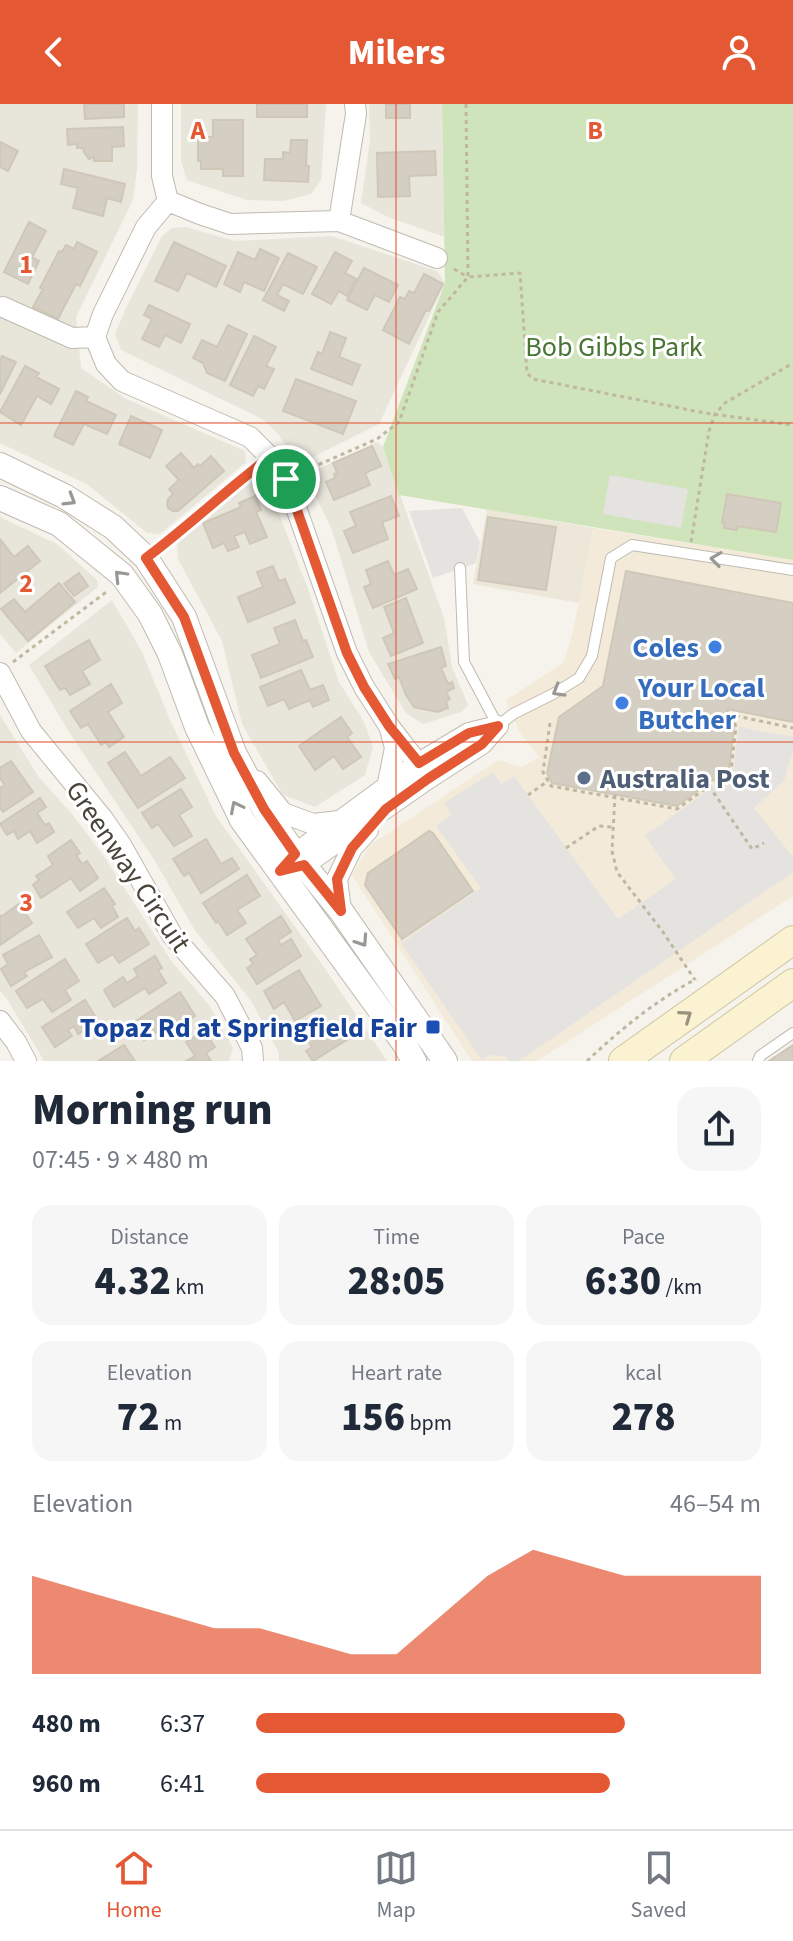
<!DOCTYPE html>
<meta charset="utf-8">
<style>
:root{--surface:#fff;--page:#f6f6f7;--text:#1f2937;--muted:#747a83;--line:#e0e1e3;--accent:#e45834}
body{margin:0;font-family:"Source Sans 3",sans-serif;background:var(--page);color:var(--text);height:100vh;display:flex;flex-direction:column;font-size:30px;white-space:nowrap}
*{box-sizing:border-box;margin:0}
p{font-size:26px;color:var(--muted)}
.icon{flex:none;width:44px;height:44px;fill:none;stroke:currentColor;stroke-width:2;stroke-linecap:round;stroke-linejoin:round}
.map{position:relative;height:957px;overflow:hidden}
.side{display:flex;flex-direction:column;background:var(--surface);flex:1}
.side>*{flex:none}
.pin{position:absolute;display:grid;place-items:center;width:68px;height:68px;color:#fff;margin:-34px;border:4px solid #fff;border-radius:50%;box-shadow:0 2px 8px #0007}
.round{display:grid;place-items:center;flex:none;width:84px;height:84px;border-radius:24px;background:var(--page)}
.headline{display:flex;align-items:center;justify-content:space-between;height:136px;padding:0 32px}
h1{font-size:44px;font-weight:800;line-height:60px}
.figures{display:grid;grid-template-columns:repeat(3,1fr);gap:12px;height:136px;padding:8px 32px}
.figures div{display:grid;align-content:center;border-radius:20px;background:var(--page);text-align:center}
.figures b{font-size:40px;font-weight:800}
.figures small{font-size:22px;font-weight:400}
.figures p{font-size:22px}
.chart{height:224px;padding:16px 32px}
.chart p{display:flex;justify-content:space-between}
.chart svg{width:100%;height:144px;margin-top:8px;fill:var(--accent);opacity:.7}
ul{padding:0 32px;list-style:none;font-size:26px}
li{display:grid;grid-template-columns:128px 96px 1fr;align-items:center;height:60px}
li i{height:20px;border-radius:10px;background:var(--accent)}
header{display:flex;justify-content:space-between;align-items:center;height:104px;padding:0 32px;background:var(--accent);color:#fff;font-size:36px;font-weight:800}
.menu{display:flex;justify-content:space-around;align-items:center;height:112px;border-top:2px solid var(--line);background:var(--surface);font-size:22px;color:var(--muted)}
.menu a{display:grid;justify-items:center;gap:4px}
.menu .active{color:var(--accent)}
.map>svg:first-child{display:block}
.residential{fill:#e8e5db}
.commercial{fill:#f3eada}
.education{fill:#ece7d8}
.green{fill:#cfe4ba}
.parking{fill:#e4e3e0}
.building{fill:#d5cfc3;stroke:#cfc7b7;stroke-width:2}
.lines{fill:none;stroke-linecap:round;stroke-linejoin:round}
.service-casing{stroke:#bfbbb0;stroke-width:12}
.minor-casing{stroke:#bfbbb0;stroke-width:22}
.tertiary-casing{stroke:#bfbbb0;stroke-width:26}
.secondary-casing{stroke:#cfc6a1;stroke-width:30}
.path{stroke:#c0b7a2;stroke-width:3;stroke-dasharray:4 4;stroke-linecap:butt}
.service{stroke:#fff;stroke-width:10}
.minor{stroke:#fff;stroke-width:20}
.tertiary{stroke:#fff;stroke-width:24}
.secondary{stroke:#faf2d1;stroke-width:28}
.oneway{stroke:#9a9893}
.oneway2{stroke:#98927e}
.route-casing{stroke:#fff;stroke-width:16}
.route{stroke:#e45834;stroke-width:10}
.grid{fill:none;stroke:#e45834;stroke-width:2;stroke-opacity:0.55}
.shop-dot{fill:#3f7fe0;stroke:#fff;stroke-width:3}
.service-dot{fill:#5c6f8a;stroke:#fff;stroke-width:3}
.transit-dot{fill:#1a4fb4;stroke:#fff;stroke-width:3}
.labels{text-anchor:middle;stroke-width:6;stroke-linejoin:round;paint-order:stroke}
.park-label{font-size:28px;fill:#487533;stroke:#fff}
.shop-label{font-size:28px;font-weight:bold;fill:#366cbe;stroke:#fff;text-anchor:end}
.service-label{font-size:28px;font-weight:bold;fill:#4e5e75;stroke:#fff;text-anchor:start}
.street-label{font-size:28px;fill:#48443a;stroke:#fff}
.transit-label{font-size:28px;font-weight:bold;fill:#164399;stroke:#fff;text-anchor:end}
.grid-label{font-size:26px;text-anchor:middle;font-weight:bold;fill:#e45834;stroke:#fff;stroke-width:6;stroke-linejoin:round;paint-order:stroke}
</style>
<header><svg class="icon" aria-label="back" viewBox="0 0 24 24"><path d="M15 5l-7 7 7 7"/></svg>Milers<svg class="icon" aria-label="person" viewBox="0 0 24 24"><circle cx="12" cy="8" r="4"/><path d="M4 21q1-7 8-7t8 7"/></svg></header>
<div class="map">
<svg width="793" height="957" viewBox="0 0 793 957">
<rect width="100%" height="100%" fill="#f5f3ec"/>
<path class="residential" d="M0,0H138L137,65L133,96L76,213L81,264L126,295L245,347L246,358L160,430L147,429L88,381L0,339Z
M181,0H326L321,76L311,90L284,97L247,96L187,76L181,57Z
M369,0H442L444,133L388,113L361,99L370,36Z
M186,123L235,137L332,132L437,167L445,179L379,320L299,360L278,330L264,316L121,246L115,230L125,206L162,132L172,124Z
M377,338L383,343L444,514L452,563L468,601L461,608L423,620L406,609L369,548L331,423L305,371Z
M257,373L271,383L278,407L308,485L339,578L364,618L373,643L365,671L315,703L283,691L242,620L222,537L178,455L177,436Z
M0,413L57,440L97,476L98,483L16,549L0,530Z
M112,496L142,548L170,616L216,712L326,866L387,957H279V949L251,897L194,825L155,757L69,628L29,561Z
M0,611L38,672L72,710L103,751L172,858L209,901L233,944L229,957H44L7,895L0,887Z"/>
<path class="commercial" d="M593,424L793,456V792L537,957H472L352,771L370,741L498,656L522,663L539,653L520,629L506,596L563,559L570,538L579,499Z"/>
<path class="education" d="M487,405L593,424L579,499L473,480Z"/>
<path class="green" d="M442,0H793V456L399,391L383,343L445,179Z"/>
<path class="parking" d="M610,371L688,385L681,424L603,410Z
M462,404L480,438L476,459L433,474L409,407Z
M739,623L793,633V646L784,677L754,704L793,753V768L519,957H510L505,952L490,951L482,956L401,839L481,784L436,722L452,711L444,699L493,668L501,680L514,672L618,815L676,775L645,732L733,668Z"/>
<path class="building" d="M84,0H124V13L85,15Z
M257,0H307V13H257Z
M386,0H410V14H386Z
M213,16H243V72H223V65H201V57H198V33H213Z
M123,23L124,42L112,43V57H94V53L89,55L84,48L83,44H77V40L68,41L67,25Z
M291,36H307L306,62H309L308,78L264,76L265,55H283V48L290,49Z
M0,38L18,47L8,67L0,63Z
M435,47L436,71L409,72L410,92L378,93L377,49Z
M64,65L125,80L121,98L107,94L103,112L73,104L78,84L61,80Z
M29,118L46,127L32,153L39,157L28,180L4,168Z
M77,138L97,148L80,182L76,180L58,215L33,203L43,185L40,184L59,147L62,148L66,141L74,145Z
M174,138L226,162L216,183L187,169L178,187L155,177Z
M260,145L279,154L264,187L244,178L240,188L224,180L238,148L255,156Z
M335,148L352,157L345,169L356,175L347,192L339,187L331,200L312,190Z
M288,149L317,163L303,190L283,180L277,191L289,197L284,207L263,196Z
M364,164L398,181L389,198L375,191L367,206L347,196Z
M424,170L443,180L429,207L426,206L409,240L383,226L400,193L405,195L409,187L414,189Z
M149,201L190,220L181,239L165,231L159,243L142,235L152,215L144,211Z
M228,221L247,230L225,277L207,269L203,259L193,254L202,236L217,243Z
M330,228L346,234L339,253L360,261L352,281L311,265L318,248L322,250Z
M254,232L276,243L266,262L274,265L264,285L258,282L253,292L230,281Z
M2,252L16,258L0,290V256Z
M25,262L39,269L36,273L59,285L51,300L37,292L21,321L0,308Z
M296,275L356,297L343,330L283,307Z
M76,287L88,293L86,297L116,311L107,330L84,320L73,341L54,332Z
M131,312L162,326L150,354L119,340Z
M372,342L381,362L365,369L370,381L334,396L326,378L335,374L334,370L337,369L333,359Z
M181,349L194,364L198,360L200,362L211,352L224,367L178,407H173L168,404L167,400L168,395L173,390L169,385L179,376L166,362Z
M727,390L781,399L776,428L737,422V426L724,424L725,419H722Z
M255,392L261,406L256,408L267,433L250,440L245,428L234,432L239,443L228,447L224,439L213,444L203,419L241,403L239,399Z
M391,392L399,412L382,418L388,435L353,449L344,427L356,422L350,408Z
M488,413L556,423L546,486L478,476Z
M0,435L14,453L28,442L40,457L0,489Z
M388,457L394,471L408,465L417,485L373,504L364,483L371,480L366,466Z
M273,462L279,477L285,475L295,499L248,518L238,493L263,483L257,468Z
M626,467L793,499V618L727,605L734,624L729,664L677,702L552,679L547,669L559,613L603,582Z
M79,469L88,482L74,492L64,480Z
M59,479L75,498L28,537L1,505L14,495L25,508Z
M406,494L423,539L391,552L383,534L394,529L384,503Z
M295,516L303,537L306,536L313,553L261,574L252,551L280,540L274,524Z
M89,536L100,556L82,567L90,580L70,591L65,584L60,586L45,562Z
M441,543L446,562L441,564L448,580L452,578L454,584L446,588L450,595L446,597L448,604L438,608L414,603L406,591L399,573L395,575L388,560Z
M301,566L310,586L323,581L329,596L313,603L310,596L289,605L284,595L268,602L260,583Z
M111,580L122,599L108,608L124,633L109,643L106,638L101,641L88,620L81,624L70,607Z
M341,613L352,629L347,633L361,653L343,665L334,652L315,666L299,642Z
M125,648L141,672L170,653L185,674L138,704L108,659Z
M11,657L33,688L3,708L0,704V684L5,681L0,674V664Z
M181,685L192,703L179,711L192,732L174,742L158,720L152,724L142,709Z
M40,694L46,703L37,709L45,721L49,719L54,728L37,739L30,727L18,735L14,727L7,731L0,720Z
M429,727L433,729L473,787L402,835L365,781L368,769Z
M206,735L221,760L232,754L239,765L201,789L189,769L184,772L173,755Z
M71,736L80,749L76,751L82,760L87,757L98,774L80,787L71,774L41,794L33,781L39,776L36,772L53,761L48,752Z
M247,771L260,792L237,806L246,819L227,831L218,817L216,819L203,799Z
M104,784L115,800L112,802L118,813L101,824L94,814L78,824L67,808Z
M19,800L32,819L0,841V811L1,813Z
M281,812L291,828L278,836L281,841L291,835L301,852L257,880L247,864L253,860L250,855L257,851L246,835Z
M127,814L135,827L139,824L149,840L119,859L113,850L98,859L86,840Z
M39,831L52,853L24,868L27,872L11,882L1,865L8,860L3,851Z
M155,852L162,864L158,866L166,879L149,890L145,884L114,903L104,886L123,873L127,879L138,872L134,865Z
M65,855L79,877L65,886L71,896L52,908L43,895L27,904L16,887Z
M299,866L321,902L295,917L284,898L274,905L264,887Z
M180,888L195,912L178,923L173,917L144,936L133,919Z
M85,896L95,912L89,915L93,921L78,930L74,922L68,926L72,932L55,943L42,923Z
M317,917L324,928L339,918L350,934L313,957L306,947L312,943L301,927Z
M204,927L215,943L206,949L211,957H186L195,952L186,938Z
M124,941L135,957H98Z
M793,941V957H769Z"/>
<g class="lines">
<defs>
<path id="service" d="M460,464L464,558L498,622L513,610L553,590L579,574L592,552L611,454L632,441L793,466
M758,957L760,952L793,929"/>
<path id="minor" d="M162,0V72L168,97
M168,97L146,123L103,210L95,233L106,260L122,277L250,333L270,353L286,375L347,549L364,583L389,622L429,674
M168,97L200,110L230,120L339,117L437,154
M339,117L356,10L355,0
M3,203L72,234L95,233
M0,569L31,627L103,715L121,741L172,831L225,892L252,944L253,957
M257,677L283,709L313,720L339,717
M387,684L395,644L390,625
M285,761L295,750L419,659L469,629L498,622
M291,765L304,761L429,674L482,640L497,623
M341,807L337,775L352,744L368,726
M0,917L16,938L26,957"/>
<path id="tertiary" d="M0,361L64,392L113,423L146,454L184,513L234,649L264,705L295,750L341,807L445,957
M0,394L59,420L122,471L150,510L170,550L197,623L242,716L404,939L414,957"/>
<path id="secondary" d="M623,957L793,836
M684,957L793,879"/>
</defs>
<use href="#service" class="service-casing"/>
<use href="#minor" class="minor-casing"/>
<use href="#tertiary" class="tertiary-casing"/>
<use href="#secondary" class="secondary-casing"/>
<path class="path" d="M466,0L468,173
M454,165L468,173
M304,367L377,335L399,318L438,208L468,173L520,169L527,269L533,275L705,309L793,321
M691,438L709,327L715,310L725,299L793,259
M161,443L256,363
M13,558L109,486
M550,619L543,668L551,682L677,705L731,666L736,623L732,611L793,624
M709,682L752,745L764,739
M528,691L548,677
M615,691L612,747L617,768L663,828L695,876
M566,744L599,722L612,723
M587,957C621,925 655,897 696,875"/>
<use href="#service" class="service"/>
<use href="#minor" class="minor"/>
<use href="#tertiary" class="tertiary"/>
<use href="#secondary" class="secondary"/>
</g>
<defs><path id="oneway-chevron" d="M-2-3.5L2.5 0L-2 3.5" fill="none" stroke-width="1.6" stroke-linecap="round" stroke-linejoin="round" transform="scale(2)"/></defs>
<g class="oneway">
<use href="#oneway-chevron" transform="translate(70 396) rotate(31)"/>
<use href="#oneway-chevron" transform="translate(716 455) rotate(-172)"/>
<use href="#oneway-chevron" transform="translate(120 472) rotate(-134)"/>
<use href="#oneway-chevron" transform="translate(558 587) rotate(150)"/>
<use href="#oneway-chevron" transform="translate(236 703) rotate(-117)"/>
<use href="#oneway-chevron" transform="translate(362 837) rotate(56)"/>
</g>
<use class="oneway2" href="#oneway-chevron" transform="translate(686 912) rotate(-35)"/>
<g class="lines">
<defs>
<path id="route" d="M270,353L286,375L347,549L364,583L389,622L419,659L469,629L498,622L482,640L429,674L386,705L352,744L337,775L341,807L304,761L280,767L295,750L264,705L234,649L184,513L146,454C189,422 227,385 270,353Z"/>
</defs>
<use href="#route" class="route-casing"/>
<use href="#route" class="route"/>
</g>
<path class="grid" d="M396,0V957M0,319H793M0,638H793"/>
<g class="shop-dot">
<circle cx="715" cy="543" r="8"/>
<circle cx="622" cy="599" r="8"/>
</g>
<circle class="service-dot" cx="584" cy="674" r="8"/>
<rect class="transit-dot" x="425" y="915" width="16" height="16" rx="4"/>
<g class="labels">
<g class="park-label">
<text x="614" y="252">Bob Gibbs Park</text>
</g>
<g class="shop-label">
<text x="699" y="553">Coles</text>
<text x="638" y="593" text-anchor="start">Your Local<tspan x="638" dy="32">Butcher</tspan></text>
</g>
<g class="service-label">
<text x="600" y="684">Australia Post</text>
</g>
<g class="street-label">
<text transform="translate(129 762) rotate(56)" y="10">Greenway Circuit</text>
</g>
<g class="transit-label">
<text x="417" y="933">Topaz Rd at Springfield Fair</text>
</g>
</g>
<g class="grid-label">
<text x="198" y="35">A</text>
<text x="595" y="35">B</text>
<text x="26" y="169">1</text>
<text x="26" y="488">2</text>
<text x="26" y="807">3</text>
</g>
</svg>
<div class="pin" style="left:286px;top:375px;background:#1e9e55"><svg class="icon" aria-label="arrive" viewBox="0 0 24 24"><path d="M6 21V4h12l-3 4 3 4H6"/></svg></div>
</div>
<section class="side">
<div class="headline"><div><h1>Morning run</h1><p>07:45 · 9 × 480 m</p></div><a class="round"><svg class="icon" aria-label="share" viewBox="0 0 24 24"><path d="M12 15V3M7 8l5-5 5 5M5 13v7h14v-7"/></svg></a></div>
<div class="figures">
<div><p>Distance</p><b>4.32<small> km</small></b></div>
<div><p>Time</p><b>28:05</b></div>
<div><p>Pace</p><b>6:30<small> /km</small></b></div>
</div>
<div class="figures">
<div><p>Elevation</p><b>72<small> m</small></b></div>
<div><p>Heart rate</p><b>156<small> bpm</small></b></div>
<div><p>kcal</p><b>278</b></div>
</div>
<div class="chart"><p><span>Elevation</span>46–54 m</p>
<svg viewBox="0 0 160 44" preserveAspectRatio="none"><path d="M0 44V14L10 18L20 22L30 26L40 30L50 30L60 34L70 38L80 38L90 26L100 14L110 6L120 10L130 14L140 14L150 14L160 14V44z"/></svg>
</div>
<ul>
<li><b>480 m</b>6:37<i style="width:73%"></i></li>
<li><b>960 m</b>6:41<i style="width:70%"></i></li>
</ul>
</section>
<nav class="menu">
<a class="active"><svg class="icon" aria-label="home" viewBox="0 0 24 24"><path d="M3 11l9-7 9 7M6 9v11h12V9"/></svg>Home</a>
<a><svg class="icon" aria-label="map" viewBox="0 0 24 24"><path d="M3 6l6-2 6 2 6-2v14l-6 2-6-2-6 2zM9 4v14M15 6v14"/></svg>Map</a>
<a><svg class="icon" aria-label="saved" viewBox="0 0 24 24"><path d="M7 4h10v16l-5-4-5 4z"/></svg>Saved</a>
</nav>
